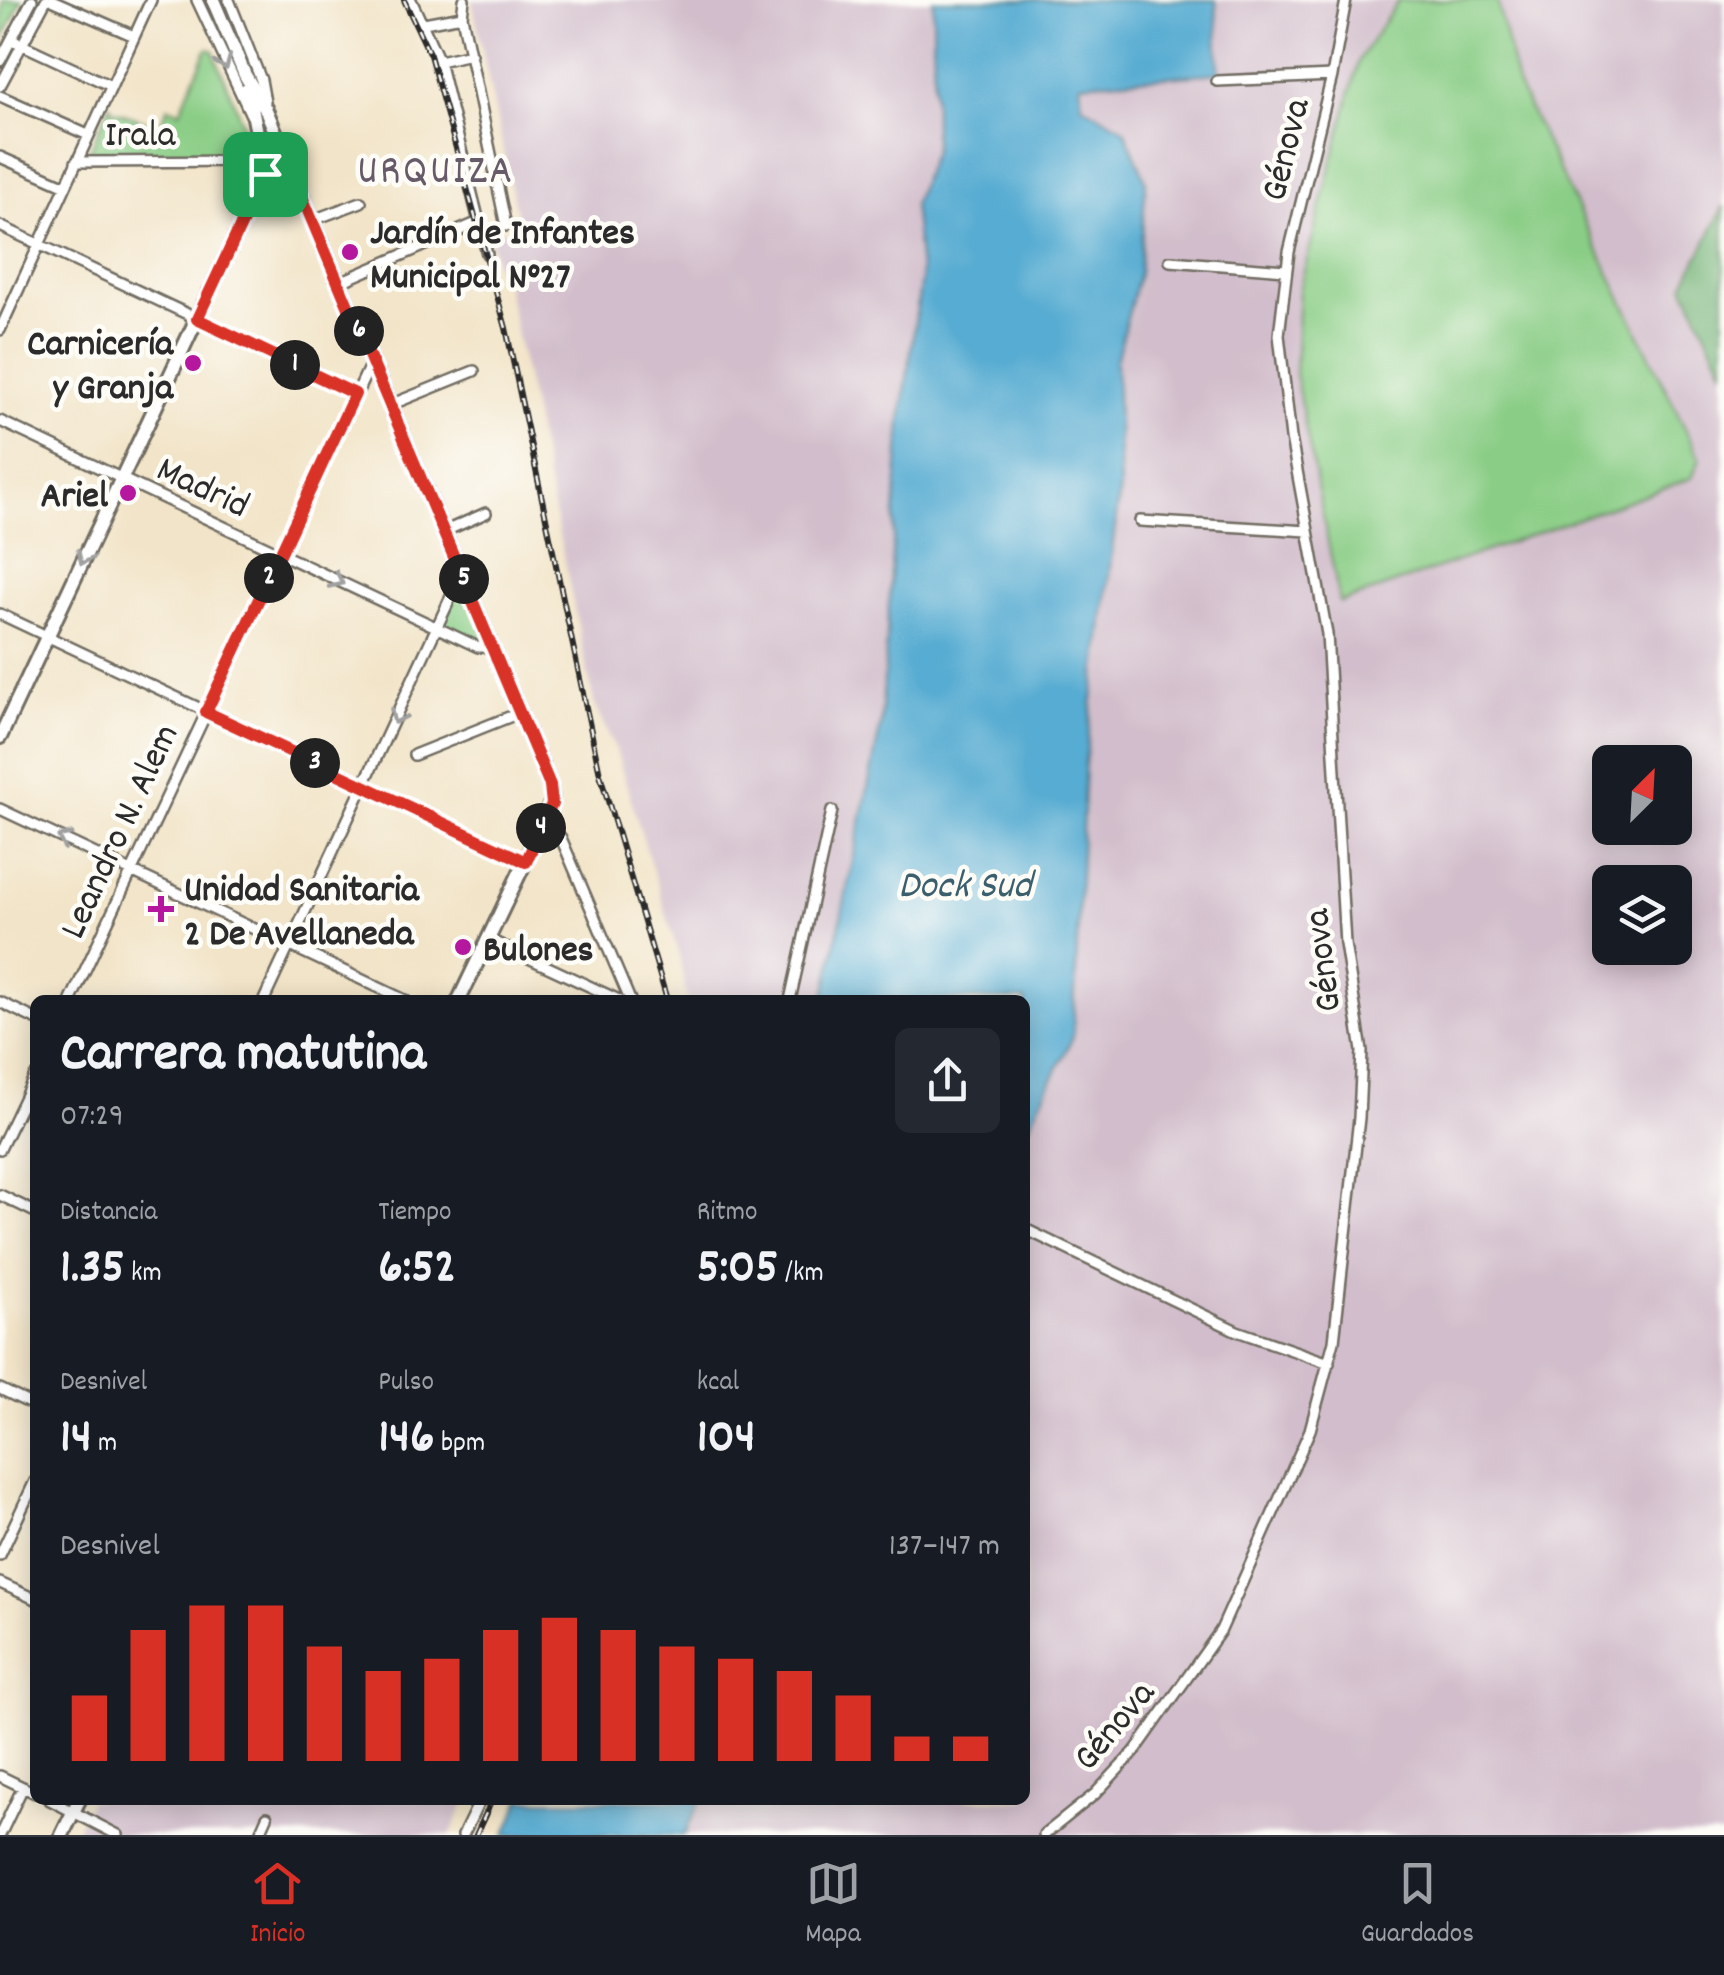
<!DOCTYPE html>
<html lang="es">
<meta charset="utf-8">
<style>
:root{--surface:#171b24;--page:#242831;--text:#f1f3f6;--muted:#9ea1a6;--line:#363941;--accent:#d93025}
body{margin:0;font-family:Dekko,sans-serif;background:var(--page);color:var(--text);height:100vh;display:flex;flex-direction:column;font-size:38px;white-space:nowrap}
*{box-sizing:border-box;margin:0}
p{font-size:32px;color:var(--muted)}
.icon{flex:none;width:55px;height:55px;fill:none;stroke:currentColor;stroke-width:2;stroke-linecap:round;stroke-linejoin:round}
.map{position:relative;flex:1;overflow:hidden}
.panel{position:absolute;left:30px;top:995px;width:1000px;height:810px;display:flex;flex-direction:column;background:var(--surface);border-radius:15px;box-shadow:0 5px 25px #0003}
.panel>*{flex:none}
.needle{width:65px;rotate:24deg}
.fabs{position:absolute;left:1592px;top:745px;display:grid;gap:20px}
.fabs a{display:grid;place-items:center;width:100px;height:100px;border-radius:15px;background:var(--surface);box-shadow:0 5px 25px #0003;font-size:50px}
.pin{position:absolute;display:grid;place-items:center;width:85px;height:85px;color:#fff;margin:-42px;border-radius:20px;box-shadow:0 5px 15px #0006}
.km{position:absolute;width:50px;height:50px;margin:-25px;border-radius:50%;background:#222;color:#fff;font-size:28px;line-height:50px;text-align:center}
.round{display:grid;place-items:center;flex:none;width:105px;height:105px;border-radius:15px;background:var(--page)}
.overview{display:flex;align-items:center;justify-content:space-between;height:170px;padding:0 30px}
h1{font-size:55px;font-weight:700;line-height:75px}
.figures{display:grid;grid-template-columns:repeat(3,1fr);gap:15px;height:170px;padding:10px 30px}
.figures div{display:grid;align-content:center}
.figures b{font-size:50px;font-weight:700}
.figures small{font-size:28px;font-weight:400}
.figures p{font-size:28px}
.chart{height:280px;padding:20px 30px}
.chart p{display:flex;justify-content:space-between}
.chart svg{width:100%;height:180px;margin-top:10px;stroke:var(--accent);stroke-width:6}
.tab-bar{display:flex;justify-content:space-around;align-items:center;height:140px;border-top:2px solid var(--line);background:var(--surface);font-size:28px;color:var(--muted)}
.tab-bar a{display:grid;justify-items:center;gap:5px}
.tab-bar .on{color:var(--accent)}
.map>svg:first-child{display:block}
.industrial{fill:#d1bdcb;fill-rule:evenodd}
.green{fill:#8acd86;stroke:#5a7c58;stroke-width:2.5}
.forest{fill:#6fb073;stroke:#4d6e4f;stroke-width:2.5}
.water{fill:#56acd2;stroke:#406c7e;stroke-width:2.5}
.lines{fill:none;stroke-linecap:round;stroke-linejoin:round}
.street-casing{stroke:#716c62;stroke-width:14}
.secondary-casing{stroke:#716c62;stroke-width:18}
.street{stroke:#fff;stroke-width:9}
.secondary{stroke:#fff;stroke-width:12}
.rail-casing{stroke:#2b2b2b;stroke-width:6}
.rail{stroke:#fdfcf7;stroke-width:2.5;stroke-dasharray:8;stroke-linecap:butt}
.oneway{stroke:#a0a0a0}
.route-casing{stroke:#fff;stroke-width:20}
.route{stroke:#d93025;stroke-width:12}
.poi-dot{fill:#b5179e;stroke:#fdfcf7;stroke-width:4}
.labels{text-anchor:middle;stroke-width:9;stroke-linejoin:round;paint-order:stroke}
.street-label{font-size:38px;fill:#2b2b2b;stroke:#fdfcf7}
.poi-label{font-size:38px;font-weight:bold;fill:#2b2b2b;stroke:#fdfcf7;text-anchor:start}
.water-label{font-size:40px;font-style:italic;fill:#3c5f6e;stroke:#fdfcf7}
.quarter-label{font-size:42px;letter-spacing:2.5px;fill:#675b69;stroke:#fdfcf7}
</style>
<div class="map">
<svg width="1724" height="1835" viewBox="0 0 1724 1835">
<rect width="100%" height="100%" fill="#fdfcf7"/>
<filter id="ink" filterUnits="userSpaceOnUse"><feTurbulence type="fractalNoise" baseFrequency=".01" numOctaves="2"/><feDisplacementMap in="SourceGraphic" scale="20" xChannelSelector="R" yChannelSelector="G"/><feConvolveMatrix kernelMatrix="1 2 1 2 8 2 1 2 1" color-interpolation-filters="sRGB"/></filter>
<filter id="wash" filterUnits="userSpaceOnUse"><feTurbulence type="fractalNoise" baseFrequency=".0048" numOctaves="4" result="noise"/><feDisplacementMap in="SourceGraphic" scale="40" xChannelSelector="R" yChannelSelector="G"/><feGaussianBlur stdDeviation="2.25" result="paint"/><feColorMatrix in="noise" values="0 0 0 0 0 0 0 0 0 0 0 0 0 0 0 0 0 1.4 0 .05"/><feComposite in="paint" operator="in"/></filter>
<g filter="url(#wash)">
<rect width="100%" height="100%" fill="#f2e4c8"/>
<path class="industrial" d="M472,0H933L934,148L913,205L921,279L901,420L881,724L824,1000H687L679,955L615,748L595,707L504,274L498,273L490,235L519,226Z
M1216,0H1724V1835H684L701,1800H1025V1133L1073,1037L1085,763L1120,488L1116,361L1139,273L1146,181L1124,129L1082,105L1080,82L1219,73ZM1610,762H1675V828H1610ZM1610,882H1675V948H1610Z
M90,1800H466L450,1835H74Z"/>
<path class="green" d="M3,0H22L0,45Z
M1399,0H1497L1517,84L1700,459L1692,478L1340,603L1295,374L1299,290L1359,60Z
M207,49L213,50L252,147L250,154L91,157L90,149L110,105L112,110L159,126L168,107L180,111Z
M464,580L492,647L483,648L437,628Z"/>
<path class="forest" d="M1724,206V372L1684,285Z"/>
<path class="water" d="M933,0H1216L1219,73L1080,83L1082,105L1124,129L1146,181L1139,273L1116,361L1120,488L1085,763L1073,1037L1025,1133V1000H824L881,724L901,420L921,279L913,205L934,148Z
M521,1800H701L684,1835H505Z"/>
</g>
<g filter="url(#ink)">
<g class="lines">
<defs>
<path id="street" d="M52,0L134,36
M197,0L251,115
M229,0L261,80L265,102
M411,0L439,61L487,254
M464,0L462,16L506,226
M424,23L462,16
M12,40L111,86
M0,61L32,0
M439,61L471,54
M1217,81L1332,76
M0,86L46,0
M0,96L88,135
M0,157L66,186
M76,162L265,161
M313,220L361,202
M0,226L355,393
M1170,261L1286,270
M338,283L479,222
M0,330L151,0
M390,405L474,371
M0,421L478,647H492
M1140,521L1308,531
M443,532L486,513
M0,614L525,862
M414,755L519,713
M0,809L405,1000
M545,820L561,838L630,1000
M488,939L619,1000
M71,1000L372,361
M264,1000L455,588L464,580
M790,1000L832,811
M0,1002L35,1019
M0,1149L35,1076
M0,1195L35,1212
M1025,1229L1237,1331L1329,1363
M0,1389L35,1406
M0,1555L35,1481
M0,1583L35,1599
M0,1776L35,1793
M50,1800L118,1835
M0,1835L23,1787
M259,1835L267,1817
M463,1835L480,1800
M1044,1835L1095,1794L1135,1751L1221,1630L1310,1430L1334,1341L1359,1118L1362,1051L1345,944L1327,634L1291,438L1279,335L1289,252L1332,76L1346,0"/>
<path id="secondary" d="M213,0L245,75L266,110L550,785L552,799L545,820L459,1000
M0,737L265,174L248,87
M62,1835L79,1800"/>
</defs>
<use href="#street" class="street-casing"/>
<use href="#secondary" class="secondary-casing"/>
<use href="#street" class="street"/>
<use href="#secondary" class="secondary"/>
<defs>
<path id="rail" d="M404,0L430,55L506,328L600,774L667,1000
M476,1835L492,1800"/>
</defs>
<use href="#rail" class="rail-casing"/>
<use href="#rail" class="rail"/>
</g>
<defs><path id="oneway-chevron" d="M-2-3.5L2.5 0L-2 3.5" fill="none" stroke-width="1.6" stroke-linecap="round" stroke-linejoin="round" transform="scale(2.5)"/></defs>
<g class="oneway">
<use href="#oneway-chevron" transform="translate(224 63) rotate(67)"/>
<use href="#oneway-chevron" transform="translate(84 558) rotate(115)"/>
<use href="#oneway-chevron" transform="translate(337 581) rotate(25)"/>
<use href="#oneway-chevron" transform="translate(397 717) rotate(115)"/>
<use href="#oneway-chevron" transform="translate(64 839) rotate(-155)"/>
</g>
</g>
<g class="lines" filter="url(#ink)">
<defs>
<path id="route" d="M280,166L290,168L550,785L552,804L526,862L206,712L355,394L197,319L265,174Z"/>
</defs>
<use href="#route" class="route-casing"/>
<use href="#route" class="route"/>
</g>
<g class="poi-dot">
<circle cx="350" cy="252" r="10"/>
<circle cx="193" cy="363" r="10"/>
<circle cx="128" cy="493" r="10"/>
<path d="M156 894h10v10h10v10h-10v10h-10v-10h-10v-10h10z"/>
<circle cx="463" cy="947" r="10"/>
</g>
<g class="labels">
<g class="street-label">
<text x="140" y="145">Irala</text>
<text transform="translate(1283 149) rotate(-76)" y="13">Génova</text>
<text transform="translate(204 485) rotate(25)" y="13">Madrid</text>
<text transform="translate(117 830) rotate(-65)" y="13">Leandro N. Alem</text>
<text transform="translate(1320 961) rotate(-97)" y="13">Génova</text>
<text transform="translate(1112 1724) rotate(-50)" y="13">Génova</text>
</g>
<g class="poi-label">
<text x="370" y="243">Jardín de Infantes<tspan x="370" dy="44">Municipal N°27</tspan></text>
<text x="173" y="354" text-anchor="end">Carnicería<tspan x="173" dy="44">y Granja</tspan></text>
<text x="108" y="506" text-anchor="end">Ariel</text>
<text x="184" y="900">Unidad Sanitaria<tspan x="184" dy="44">2 De Avellaneda</tspan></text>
<text x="483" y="960">Bulones</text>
</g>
<g class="water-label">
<text x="965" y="896">Dock Sud</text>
</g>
<g class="quarter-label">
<text x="436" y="182">URQUIZA</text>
</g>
</g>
</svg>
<div class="fabs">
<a><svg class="needle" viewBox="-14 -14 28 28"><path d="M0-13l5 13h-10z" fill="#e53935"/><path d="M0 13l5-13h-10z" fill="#9ea1a6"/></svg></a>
<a><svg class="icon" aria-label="layers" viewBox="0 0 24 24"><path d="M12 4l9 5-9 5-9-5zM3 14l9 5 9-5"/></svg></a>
</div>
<div class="pin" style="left:265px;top:174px;background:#1e9e55"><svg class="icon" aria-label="arrive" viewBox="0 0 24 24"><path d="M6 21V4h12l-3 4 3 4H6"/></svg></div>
<b class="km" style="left:295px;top:365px">1</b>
<b class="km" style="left:269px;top:578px">2</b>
<b class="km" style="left:315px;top:763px">3</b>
<b class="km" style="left:541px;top:828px">4</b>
<b class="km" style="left:464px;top:579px">5</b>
<b class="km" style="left:359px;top:331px">6</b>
<section class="panel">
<div class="overview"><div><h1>Carrera matutina</h1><p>07:29</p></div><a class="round"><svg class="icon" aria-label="share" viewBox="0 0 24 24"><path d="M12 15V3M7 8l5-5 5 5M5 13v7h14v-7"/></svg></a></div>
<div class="figures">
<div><p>Distancia</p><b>1.35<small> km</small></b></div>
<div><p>Tiempo</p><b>6:52</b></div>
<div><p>Ritmo</p><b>5:05<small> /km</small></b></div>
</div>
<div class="figures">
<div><p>Desnivel</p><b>14<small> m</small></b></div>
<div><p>Pulso</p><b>146<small> bpm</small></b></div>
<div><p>kcal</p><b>104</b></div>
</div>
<div class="chart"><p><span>Desnivel</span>137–147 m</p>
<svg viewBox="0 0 160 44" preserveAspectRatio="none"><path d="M5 44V28M15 44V12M25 44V6M35 44V6M45 44V16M55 44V22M65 44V19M75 44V12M85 44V9M95 44V12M105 44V16M115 44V19M125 44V22M135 44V28M145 44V38M155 44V38"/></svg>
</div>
</section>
</div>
<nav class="tab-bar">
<a class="on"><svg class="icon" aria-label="home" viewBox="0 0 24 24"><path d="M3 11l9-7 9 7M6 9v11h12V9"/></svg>Inicio</a>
<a><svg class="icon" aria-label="map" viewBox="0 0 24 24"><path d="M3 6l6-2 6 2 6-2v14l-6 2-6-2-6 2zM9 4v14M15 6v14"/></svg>Mapa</a>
<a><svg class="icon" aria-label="saved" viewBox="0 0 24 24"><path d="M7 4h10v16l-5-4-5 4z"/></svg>Guardados</a>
</nav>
